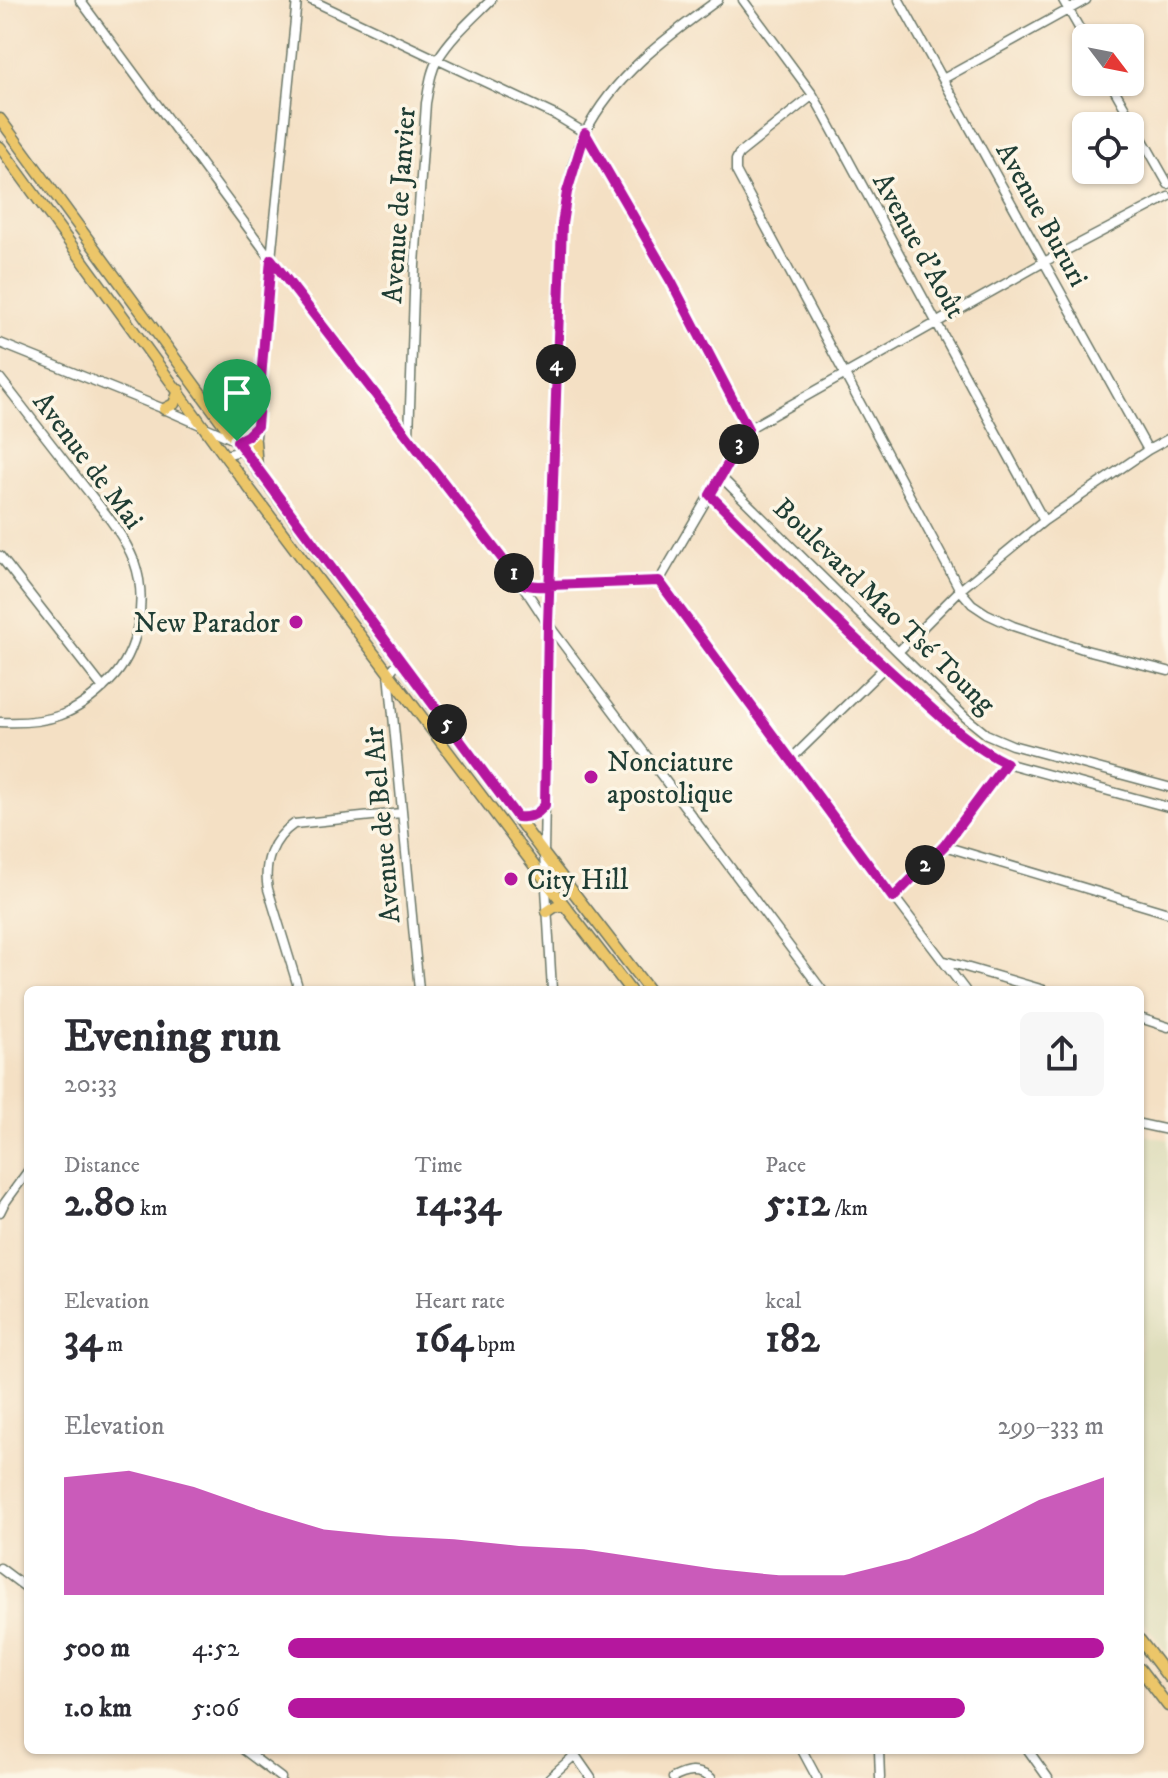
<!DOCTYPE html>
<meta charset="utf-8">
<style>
:root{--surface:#fff;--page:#f7f7f7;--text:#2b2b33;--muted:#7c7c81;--accent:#b5179e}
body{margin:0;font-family:"IM FELL DW Pica",serif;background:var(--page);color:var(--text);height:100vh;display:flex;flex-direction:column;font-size:30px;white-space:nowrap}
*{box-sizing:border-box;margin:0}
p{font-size:26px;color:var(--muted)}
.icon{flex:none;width:44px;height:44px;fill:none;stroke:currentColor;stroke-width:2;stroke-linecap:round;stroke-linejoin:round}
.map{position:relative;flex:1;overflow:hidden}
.sheet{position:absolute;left:24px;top:986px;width:1120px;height:768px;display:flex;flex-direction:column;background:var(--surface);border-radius:12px;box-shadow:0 2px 6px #0004}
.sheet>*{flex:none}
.needle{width:52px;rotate:122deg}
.controls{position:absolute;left:1072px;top:24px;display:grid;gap:16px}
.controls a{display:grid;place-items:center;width:72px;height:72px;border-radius:12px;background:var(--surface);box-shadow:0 2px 6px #0004;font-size:40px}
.pin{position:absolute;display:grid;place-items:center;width:68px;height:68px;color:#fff;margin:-82px -34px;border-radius:50% 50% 50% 0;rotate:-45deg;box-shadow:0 0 8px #0007}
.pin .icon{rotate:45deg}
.km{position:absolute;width:40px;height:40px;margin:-20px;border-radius:50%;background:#222;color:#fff;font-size:22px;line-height:40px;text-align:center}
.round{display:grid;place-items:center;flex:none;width:84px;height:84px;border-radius:12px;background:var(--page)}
.headline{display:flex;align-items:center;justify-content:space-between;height:136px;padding:0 40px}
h1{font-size:44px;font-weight:700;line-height:60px}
.stats{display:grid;grid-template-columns:repeat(3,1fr);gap:12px;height:136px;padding:8px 40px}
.stats div{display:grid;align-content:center}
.stats b{font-size:40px;font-weight:700}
.stats small{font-size:22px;font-weight:400}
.stats p{font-size:22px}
.chart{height:224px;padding:16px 40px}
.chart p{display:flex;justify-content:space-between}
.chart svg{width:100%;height:144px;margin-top:8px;fill:var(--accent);opacity:.7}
ul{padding:0 40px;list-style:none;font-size:26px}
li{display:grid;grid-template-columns:128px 96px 1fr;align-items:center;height:60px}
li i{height:20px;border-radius:10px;background:var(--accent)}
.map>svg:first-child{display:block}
.built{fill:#deddbb}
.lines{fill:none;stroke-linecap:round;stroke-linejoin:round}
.minor-casing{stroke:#6a7666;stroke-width:11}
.major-casing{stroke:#6a7666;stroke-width:13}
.minor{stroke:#fff;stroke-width:8}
.major{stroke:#ecc669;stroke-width:10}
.route-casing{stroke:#fff;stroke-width:16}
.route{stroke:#b5179e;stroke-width:10}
.poi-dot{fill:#b5179e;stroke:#fcf5e5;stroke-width:3}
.labels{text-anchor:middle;stroke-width:7;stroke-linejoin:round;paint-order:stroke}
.street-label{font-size:28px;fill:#1f3d34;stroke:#fcf5e5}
.poi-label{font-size:28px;fill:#1f3d34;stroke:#fcf5e5;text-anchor:start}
</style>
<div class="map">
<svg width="1168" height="1778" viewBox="0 0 1168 1778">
<rect width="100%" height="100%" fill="#fcf5e5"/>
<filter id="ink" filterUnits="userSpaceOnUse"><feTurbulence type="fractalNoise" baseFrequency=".0125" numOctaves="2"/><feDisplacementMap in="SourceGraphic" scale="16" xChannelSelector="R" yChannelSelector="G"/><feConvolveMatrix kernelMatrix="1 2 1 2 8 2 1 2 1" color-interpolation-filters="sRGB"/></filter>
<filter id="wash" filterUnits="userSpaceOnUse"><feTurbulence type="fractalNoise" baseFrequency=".006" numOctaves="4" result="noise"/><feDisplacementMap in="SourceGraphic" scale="32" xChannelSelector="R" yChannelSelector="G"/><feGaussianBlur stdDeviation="1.8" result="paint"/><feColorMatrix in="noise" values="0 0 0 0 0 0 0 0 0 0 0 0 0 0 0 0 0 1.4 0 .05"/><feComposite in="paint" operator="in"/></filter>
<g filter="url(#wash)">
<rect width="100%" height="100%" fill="#f4e0c4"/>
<path class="built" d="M1140,1134L1168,1140V1654L1140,1617Z"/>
</g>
<g filter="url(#ink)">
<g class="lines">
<defs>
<path id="minor" d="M80,0L271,259L521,583L548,624L822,990
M311,0L557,116L585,133L672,283L748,429
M743,0L813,95L822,111L1044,521
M899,0L1148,450
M1063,0L1086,40
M943,79L1086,0
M1110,82L1168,184
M813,95L739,154L736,160V171L960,590L972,604L987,614L1013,626L1086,650L1168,671
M0,343L164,409L237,441L247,436L256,426
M0,378C28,414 55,449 83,485C101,508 123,533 134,561C148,599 139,652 110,681C75,716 49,724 0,722
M748,429L1044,262L1168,197
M409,435L415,265L426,103C429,88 430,72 438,59C451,37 473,18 491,0
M225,455C237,452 251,450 256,437L271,259L297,0
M720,476L898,652L965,717L986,734L1012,745L1168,787
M710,495L885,667L977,747L1006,763L1168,807
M0,556L103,688
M659,581L790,760L965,990
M521,583L530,586H540L659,581L748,429
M898,652L960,590L1044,521L1148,450L1168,439
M399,661L389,673L419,990
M790,760L885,667
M944,846L1168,913
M893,898L944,846L1006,763
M945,961L1044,990
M299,990L268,889C263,864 272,839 294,824L401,813
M552,990L544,854L548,624L559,270C562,224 565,175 585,133C614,75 667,37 718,0
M1140,1018L1168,1027
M1140,1124L1168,1130
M0,1212L4,1204L28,1171
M0,1568L28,1589
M244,1750L281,1778
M802,1750L817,1778
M879,1750L880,1778
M1028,1750L1048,1778
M549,1778L575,1755L591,1778
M673,1778C687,1771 697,1769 711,1778"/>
<path id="major" d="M0,119L257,470L544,854L649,990
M0,147L227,459L545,880L630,990
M164,409L174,404L179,390
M255,441L257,468
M517,817C530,818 536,815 545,805
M547,912L556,906H565
M1140,1640L1168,1677
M1140,1669L1168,1706"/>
</defs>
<use href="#minor" class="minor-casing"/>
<use href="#major" class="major-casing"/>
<use href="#minor" class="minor"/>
<use href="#major" class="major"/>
</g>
</g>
<g class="lines" filter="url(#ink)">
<defs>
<path id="route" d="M237,441L247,436L257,426L271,259L521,583C531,587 539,587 550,585L659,581L893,898L944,846L1006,763C969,745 940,716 909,688C840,627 776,560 710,495L748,429L672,283L585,133L567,192L562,224L548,624L545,805C536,816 530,818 517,817L237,441"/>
</defs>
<use href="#route" class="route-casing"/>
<use href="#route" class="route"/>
</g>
<g class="poi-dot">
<circle cx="296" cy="622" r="8"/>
<circle cx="591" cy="777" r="8"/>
<circle cx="511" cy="879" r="8"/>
</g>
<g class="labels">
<g class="street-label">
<text transform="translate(398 205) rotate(-86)" y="10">Avenue de Janvier</text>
<text transform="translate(1043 214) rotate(61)" y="10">Avenue Bururi</text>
<text transform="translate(920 245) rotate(61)" y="10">Avenue d'Août</text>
<text transform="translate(89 460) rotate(53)" y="10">Avenue de Mai</text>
<text transform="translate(885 605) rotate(44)" y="10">Boulevard Mao Tsé Toung</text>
<text transform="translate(381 825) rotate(-95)" y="10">Avenue de Bel Air</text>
</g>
<g class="poi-label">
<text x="280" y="632" text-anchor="end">New Parador</text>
<text x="607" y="771">Nonciature<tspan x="607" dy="32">apostolique</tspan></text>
<text x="527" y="889">City Hill</text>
</g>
</g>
</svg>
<div class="controls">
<a><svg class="needle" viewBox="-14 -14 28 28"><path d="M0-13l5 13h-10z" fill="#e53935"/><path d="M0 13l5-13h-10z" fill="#7c7c81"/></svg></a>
<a><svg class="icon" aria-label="locate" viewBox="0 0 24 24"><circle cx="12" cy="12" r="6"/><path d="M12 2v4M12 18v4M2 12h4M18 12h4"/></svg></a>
</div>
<div class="pin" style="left:237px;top:441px;background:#1e9e55"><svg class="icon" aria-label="arrive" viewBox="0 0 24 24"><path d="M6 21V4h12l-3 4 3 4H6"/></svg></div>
<b class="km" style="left:514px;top:573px">1</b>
<b class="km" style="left:925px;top:865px">2</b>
<b class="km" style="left:739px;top:444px">3</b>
<b class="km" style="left:556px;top:364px">4</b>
<b class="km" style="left:447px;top:724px">5</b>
<section class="sheet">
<div class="headline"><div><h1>Evening run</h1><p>20:33</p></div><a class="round"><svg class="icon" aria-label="share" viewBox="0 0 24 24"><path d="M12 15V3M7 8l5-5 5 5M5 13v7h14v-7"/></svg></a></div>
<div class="stats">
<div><p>Distance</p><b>2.80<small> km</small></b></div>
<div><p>Time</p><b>14:34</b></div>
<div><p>Pace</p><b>5:12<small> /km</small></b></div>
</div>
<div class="stats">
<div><p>Elevation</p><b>34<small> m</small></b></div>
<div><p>Heart rate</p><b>164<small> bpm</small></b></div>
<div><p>kcal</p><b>182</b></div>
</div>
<div class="chart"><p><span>Elevation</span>299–333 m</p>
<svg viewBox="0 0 160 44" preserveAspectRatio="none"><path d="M0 44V8L10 6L20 11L30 18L40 24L50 26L60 27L70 29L80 30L90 33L100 36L110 38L120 38L130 33L140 25L150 15L160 8V44z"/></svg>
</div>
<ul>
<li><b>500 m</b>4:52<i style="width:100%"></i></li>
<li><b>1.0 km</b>5:06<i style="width:83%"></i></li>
</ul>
</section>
</div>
